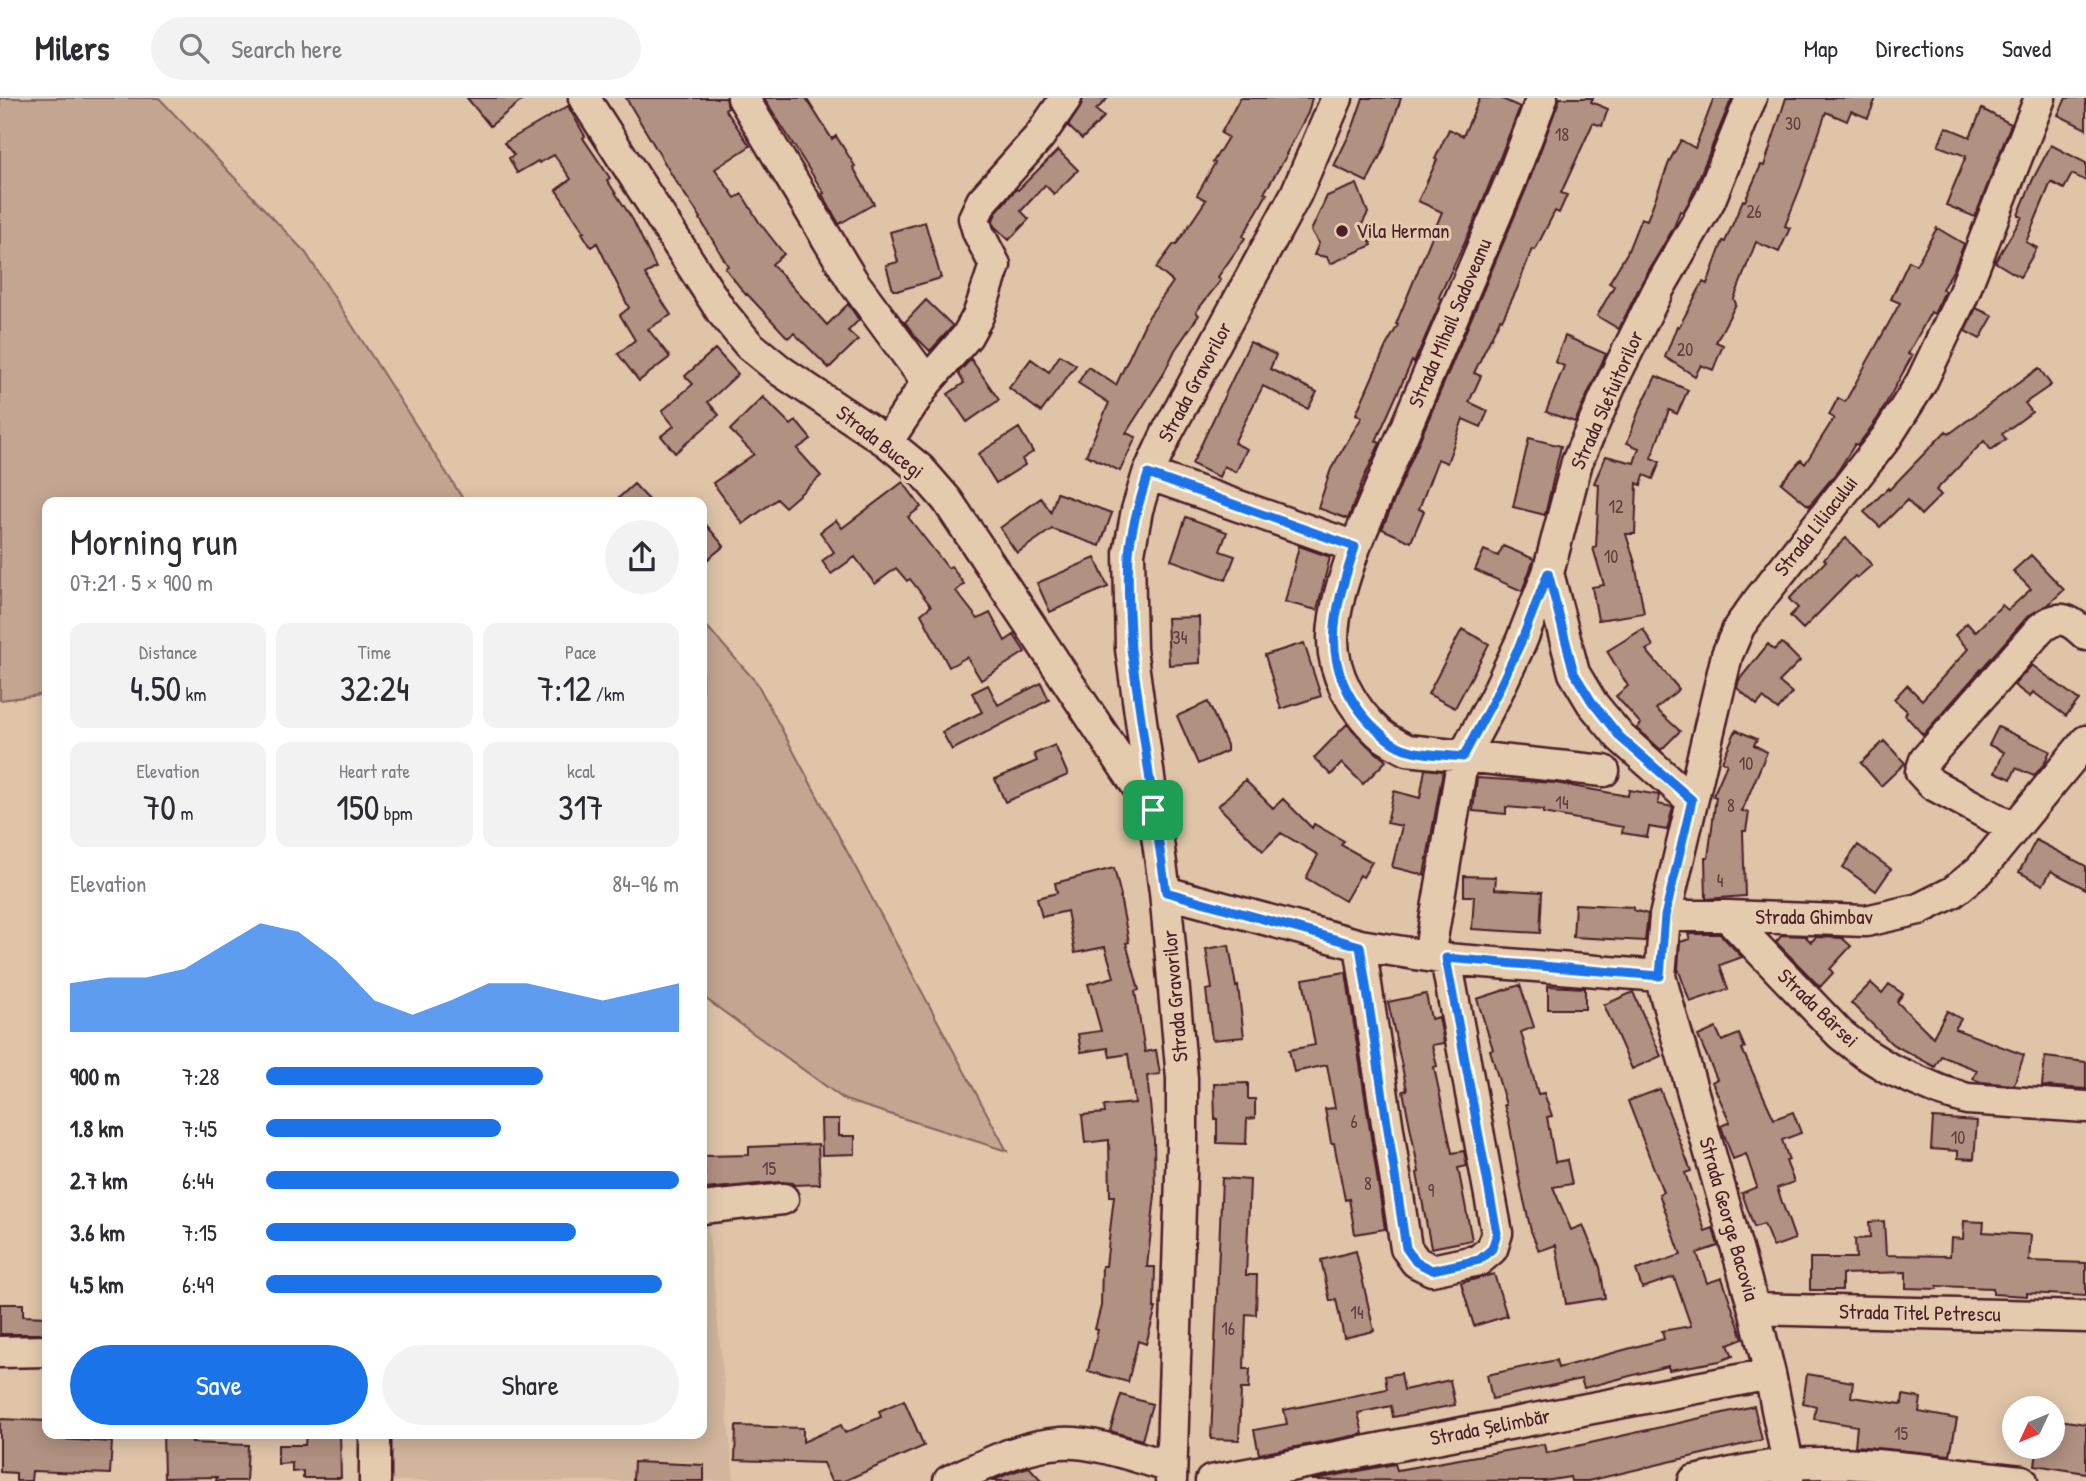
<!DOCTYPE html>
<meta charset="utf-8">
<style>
:root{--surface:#fff;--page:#f2f2f3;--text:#2b2b33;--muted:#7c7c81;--line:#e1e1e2;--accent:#1a73e8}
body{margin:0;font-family:"Patrick Hand",sans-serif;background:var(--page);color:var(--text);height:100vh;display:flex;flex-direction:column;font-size:26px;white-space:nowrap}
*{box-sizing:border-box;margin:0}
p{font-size:23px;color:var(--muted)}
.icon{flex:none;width:38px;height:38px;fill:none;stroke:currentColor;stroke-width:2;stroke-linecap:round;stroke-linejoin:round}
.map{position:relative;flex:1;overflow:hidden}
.drawer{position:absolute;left:42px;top:399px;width:665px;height:942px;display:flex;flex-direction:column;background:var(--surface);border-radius:14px;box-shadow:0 4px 18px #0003}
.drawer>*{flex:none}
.needle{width:46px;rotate:226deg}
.tools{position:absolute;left:2002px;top:1298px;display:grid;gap:14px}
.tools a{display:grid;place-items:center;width:63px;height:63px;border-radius:50%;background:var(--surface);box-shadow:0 4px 18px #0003;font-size:35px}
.pin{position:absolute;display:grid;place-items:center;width:60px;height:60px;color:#fff;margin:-30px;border-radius:14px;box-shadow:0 4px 10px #0006}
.round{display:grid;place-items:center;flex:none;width:74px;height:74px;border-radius:37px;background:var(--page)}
.headline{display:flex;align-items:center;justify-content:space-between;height:119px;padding:0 28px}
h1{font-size:38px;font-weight:600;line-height:52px}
.figures{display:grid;grid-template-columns:repeat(3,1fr);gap:10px;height:119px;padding:7px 28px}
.figures div{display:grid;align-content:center;border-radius:14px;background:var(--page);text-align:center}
.figures b{font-size:35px;font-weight:600}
.figures small{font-size:19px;font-weight:400}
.figures p{font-size:19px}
.chart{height:196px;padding:14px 28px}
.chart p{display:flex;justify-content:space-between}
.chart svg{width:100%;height:126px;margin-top:7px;fill:var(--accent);opacity:.7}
.action{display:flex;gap:14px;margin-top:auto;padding:14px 28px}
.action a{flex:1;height:80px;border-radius:42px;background:var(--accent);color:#fff;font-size:28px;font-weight:600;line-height:80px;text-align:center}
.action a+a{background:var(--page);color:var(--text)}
ul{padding:0 28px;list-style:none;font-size:23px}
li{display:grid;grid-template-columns:112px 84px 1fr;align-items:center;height:52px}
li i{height:18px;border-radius:9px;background:var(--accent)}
header{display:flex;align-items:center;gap:42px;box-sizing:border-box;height:98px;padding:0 35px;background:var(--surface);border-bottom:2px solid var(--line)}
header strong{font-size:33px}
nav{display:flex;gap:38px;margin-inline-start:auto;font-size:24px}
.search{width:490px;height:63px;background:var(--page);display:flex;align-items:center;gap:18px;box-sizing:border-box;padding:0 24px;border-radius:38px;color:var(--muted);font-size:26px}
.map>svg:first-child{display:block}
.built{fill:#d1b59c}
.green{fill:#c3a691;stroke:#86625e;stroke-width:2}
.building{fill:#b19181;stroke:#4a1f2b;stroke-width:2}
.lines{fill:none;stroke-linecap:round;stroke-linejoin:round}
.minor-casing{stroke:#4a1f2b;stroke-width:35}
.minor{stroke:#e5cbad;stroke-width:30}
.route-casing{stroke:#fff;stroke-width:14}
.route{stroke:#1a73e8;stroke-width:9}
.poi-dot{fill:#4a1f2b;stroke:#e5cbad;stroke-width:2.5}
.labels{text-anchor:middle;stroke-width:6;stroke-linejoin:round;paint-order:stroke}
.number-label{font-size:18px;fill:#643c40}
.poi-label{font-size:21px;fill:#4a1f2b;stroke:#e5cbad;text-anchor:start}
.street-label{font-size:21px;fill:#4a1f2b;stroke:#e5cbad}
</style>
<header>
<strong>Milers</strong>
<div class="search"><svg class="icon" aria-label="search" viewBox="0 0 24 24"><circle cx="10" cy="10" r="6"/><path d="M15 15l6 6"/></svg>Search here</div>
<nav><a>Map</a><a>Directions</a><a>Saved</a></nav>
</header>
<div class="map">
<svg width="2086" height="1383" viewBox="0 0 2086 1383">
<rect width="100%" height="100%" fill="#dfc4a8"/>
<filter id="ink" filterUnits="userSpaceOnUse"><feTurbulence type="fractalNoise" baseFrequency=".0143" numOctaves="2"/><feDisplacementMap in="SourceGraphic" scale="14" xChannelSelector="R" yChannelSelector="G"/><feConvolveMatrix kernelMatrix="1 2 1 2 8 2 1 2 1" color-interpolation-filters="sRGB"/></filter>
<g filter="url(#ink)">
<path class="built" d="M702,1109H706L734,1383H375L376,1335H702Z"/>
<path class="green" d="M0,0H159L306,155L465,404H47V596L0,602Z
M702,523L757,585L1007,1053L845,1002L702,898Z"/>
<path class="building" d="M467,0H525L490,28Z
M626,0H726L728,9L725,11L750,48L715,71L735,100L742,96L759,124L784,156L772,166L827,227L848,206L859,222L848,233L858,242L829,270L794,235L788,240L747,196L746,197L725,170L728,168L700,121L701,120L673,79Z
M764,0H806L832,41L836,38L855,68L853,69L874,106L839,126L822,96L824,95Z
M1083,0H1108L1096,12L1104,19L1082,41L1068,28L1080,10Z
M1240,0H1312L1308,15L1286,56L1287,57L1264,95L1267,96L1243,138L1245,140L1218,179L1221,182L1196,214L1199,217L1175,252L1163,277L1126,335L1136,339L1120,373L1086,357L1109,305L1078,285L1088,269L1116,287L1147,221L1173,184L1156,170L1174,146L1176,147L1206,102L1197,97L1215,65L1213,64L1228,39L1221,35Z
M1363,0H1401L1385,48L1367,84L1334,68L1353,29Z
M1480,0H1500L1520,9L1476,120L1439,199L1442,201L1414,265L1412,263L1376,343L1380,345L1363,382L1348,421L1318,410L1331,371L1362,319L1356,316L1386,248L1398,227L1396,226L1442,114L1418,103L1437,62L1435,61L1449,31L1463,38Z
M1560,0H1593L1591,4L1608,11L1602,28L1593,25L1561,95L1567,97L1559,115L1555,113L1535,152L1532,151L1517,191L1502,222L1500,221L1474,275L1481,278L1469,304L1488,313L1481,329L1463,321L1447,365L1438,361L1419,411L1424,413L1411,444L1382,431L1527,89Z
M1714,0H1732L1690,102L1683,114L1680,113L1674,129L1642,184L1619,231L1597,218L1614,188L1609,185L1627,155L1641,120L1647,122L1670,62L1681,42L1695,50Z
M1786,0H1876L1868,20L1851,13L1847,23L1826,14L1801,88L1785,128L1790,130L1779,154L1756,144L1734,201L1736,206L1716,244L1723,247L1713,272L1701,267L1695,278L1665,259L1677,228L1679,229L1703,184L1707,186L1723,143L1725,144L1743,102L1745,103L1761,67L1764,68Z
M2066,0H2086V31L2058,17Z
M568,8L585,38L583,40L610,80L607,82L633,122L656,170L645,176L671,217L648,231L670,259L639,283L618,256L635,242L620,217L629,210L597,145L591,149L582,135L584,134L556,92L571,81L554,57L539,65L538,63L517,75L509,60L514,57L504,45Z
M1982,11L2011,26L1975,119L1946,107L1966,58L1938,48L1946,29L1970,39Z
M2051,47L2086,65V83L2072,76L2064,91L2051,84L2026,144L2037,150L2020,179L1995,164L2022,119L2018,117L2033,81Z
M1058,52L1078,72L1054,96L1045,87L1021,113L1029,121L1009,142L994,128L993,122L997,113L1016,91L1018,92Z
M1357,86L1368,115L1362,126L1372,147L1330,166L1327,159L1314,157L1319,145L1311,133L1327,98Z
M925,124L941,180L900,192H893L886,167L898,164L890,134Z
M1937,130L1964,146L1954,171L1942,191L1945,193L1934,216L1931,214L1908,256L1912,258L1878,320L1858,347L1855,346L1838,373L1809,408L1781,385L1801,362L1805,366L1834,320L1829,317L1838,300L1845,304L1900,205L1891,201L1909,163L1916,167Z
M926,202L953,228L930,253L916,239L905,224Z
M1976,210L1993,218L1980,241L1965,233Z
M1565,238L1606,256L1575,324L1546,314L1564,268L1555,264Z
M1250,244L1276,257L1270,271L1317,294L1308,311L1263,288L1234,345L1247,351L1236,374L1224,368L1219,379L1192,366Z
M715,251L738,276L708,304L719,317L675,355L661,338L674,328L662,313L693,286L685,278Z
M1060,257L1076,267L1041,314L1009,290L1031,261L1049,274Z
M971,261L999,302L967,324L948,296L964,285L958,275Z
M2039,270L2051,287L2025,305L2032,314L2002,336L2006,341L1991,352L1984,343L1936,392L1941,397L1921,417L1907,402L1880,429L1864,414L1888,390L1889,392L1946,333L1949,336Z
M1656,278L1688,292L1677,316L1669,312L1651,360L1660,364L1653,381L1644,377L1641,387L1637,385L1635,436H1626L1635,465L1644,515L1598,522L1592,489L1604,487L1593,450L1596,449L1599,387L1594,385L1606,358L1634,365L1639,350L1627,345L1638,315Z
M763,299L791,327L796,323L811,341L797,351L821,378L785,409L777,401L743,426L713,385L754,356L730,332Z
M1019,330L1033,354L1022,361L1025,367L996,385L978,356Z
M1529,340L1561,348L1545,417L1513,409Z
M903,384L921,409L908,419L948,470L951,468L964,486L956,493L978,521L990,515L1005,543L1014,537L1025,554L981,582L967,559L949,569L921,516L931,508L910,481L907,483L896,470L875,486L855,459L831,476L822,463L834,454L820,434L836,422L842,430Z
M634,386L651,404H614Z
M1057,395L1112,415L1100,448L1052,431L1017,455L1000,430L1041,400L1051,414Z
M1186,419L1227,434L1220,453L1235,458L1226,482L1171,462Z
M702,422L724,448L702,466Z
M1846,440L1872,467L1857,480L1855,478L1803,531L1790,518L1798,510L1789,501L1826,463L1824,461Z
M1299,448L1330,459L1317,512L1285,504Z
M1503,448L1534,461L1522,493L1475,472L1484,452L1498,458Z
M2031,457L2064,492L2049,506L2028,518L1923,637L1905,617L1907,613L1894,601L1907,587L1922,602L1968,551L1955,537L1967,525L1975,534L2002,507L2008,512L2031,491L2013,473Z
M1095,460L1108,489L1050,514L1037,485Z
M1199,519L1200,565L1169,567L1167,520Z
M1462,531L1489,546L1455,610L1428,596Z
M1643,531L1653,548L1646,552L1679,591L1656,611L1680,633L1661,652L1637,630L1641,626L1616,598L1628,588L1607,553Z
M1304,545L1321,598L1281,611L1265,557Z
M1782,545L1800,563L1779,584L1792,595L1778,612L1763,600L1757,607L1737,590L1739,582L1768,546L1774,552Z
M2032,567L2079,602L2066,618L2033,594L2030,599L2014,587Z
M1041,585L1049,602L952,652L942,634L982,614L972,595L988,587L998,607Z
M1208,604L1227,647V653L1198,666L1177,618Z
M1347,626L1367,647L1386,663L1363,686L1342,665L1331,677L1314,660Z
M1998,629L2050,653L2044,666L2034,678L2016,670L2011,681L1995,674L2004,654L1989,647Z
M1736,632L1757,641L1754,647L1767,654L1742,713L1749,714L1746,733H1743L1745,798L1706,801L1705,760H1708L1716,699L1713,698L1727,666L1722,663Z
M1884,643L1905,665L1881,688L1861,665Z
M1055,647L1068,677L1005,704L995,681L1037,663L1034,656Z
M1425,671L1443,673L1424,777L1392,769L1402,728L1387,725L1394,693L1420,700Z
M1477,680L1555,685L1628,698L1629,692L1659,697L1658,706L1673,709L1667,732L1649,729L1647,739L1622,735L1623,729L1543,715L1544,712L1506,709V716L1473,713Z
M1245,682L1273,710L1283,701L1312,730L1314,726L1344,743L1341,747L1372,764L1363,779L1360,777L1345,803L1306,780L1318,757L1281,735L1263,753L1218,708Z
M2036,742L2086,768V791L2051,773L2043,787L2019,774Z
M1858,747L1891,771L1876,793L1843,769Z
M1114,770L1121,798L1120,799L1129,844L1126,845L1139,892L1135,893L1145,954L1156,952L1160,976L1147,978L1154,1042L1155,1097L1147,1169H1155L1154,1210H1156L1146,1246L1138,1243L1128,1284L1088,1273L1098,1232L1095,1231L1101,1208L1102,1168H1106L1114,1098H1110L1109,1042L1085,1045L1082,1017L1105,1015L1104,1008L1135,1005L1128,956L1110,959L1108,950L1081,954L1078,936L1101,933L1088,886L1114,879L1105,849L1075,855L1067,813L1042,819L1037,800L1057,795L1055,785Z
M1464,778L1496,779L1495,791L1542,794L1540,835L1472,831L1474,798H1464Z
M1575,806L1633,809V812L1648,816L1645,843L1573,839Z
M1688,836H1720L1742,859L1720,867L1728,891L1690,904L1678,870L1680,844L1690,841Z
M1782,837L1805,838L1811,844L1816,839L1842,840L1851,848L1830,871L1833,875L1820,889L1776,844Z
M1229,847L1236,889L1238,888L1244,939L1212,942L1206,892L1212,891L1206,851Z
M1346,874L1385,1131L1355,1136L1349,1101L1345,1102L1334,1045H1331L1325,1011L1335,1010L1327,967L1294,974L1289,952L1315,947L1303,881Z
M1871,885L1882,895L1889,886L1903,896L1897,904L1933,939L1947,913L1961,921L1955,931L2024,957L2014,987L1981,984L1973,981L1977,972L1941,958L1935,969L1892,946L1851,905Z
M1520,887L1534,929L1521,934L1538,996L1544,995L1552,1018L1547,1019L1555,1064L1567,1062L1572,1086L1553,1089L1571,1132L1583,1127L1600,1169L1605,1200L1566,1206L1556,1147L1539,1153L1531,1133L1520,1085L1509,1023L1504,1007H1506L1490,952L1493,951L1477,901Z
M1548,888L1585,890V911H1548Z
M1633,894L1661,958L1632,971L1604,907Z
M1426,896L1431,921L1439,919L1444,945L1432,947L1437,968L1434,969L1452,1055L1464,1053L1467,1068L1458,1070L1472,1142L1431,1150L1417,1075L1419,1074L1403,993L1407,992L1388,904Z
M1716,930L1722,943L1739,936L1745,950L1742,951L1774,1021L1793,1014L1801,1035L1782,1042L1789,1062L1786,1063L1794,1084L1777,1090L1795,1141L1773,1149L1764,1126L1754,1129L1742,1095L1757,1089L1746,1056L1733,1061L1721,1028L1730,1024L1712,984L1717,981L1698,938Z
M2045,959L2086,964V991L2042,988Z
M1248,985V1001H1255V1020L1247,1021L1246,1046L1217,1045V1021H1215L1214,986Z
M1660,991L1691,1073L1685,1075L1705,1133L1713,1130L1718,1148L1697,1155L1707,1185L1722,1180L1743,1241L1728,1247L1733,1258L1720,1263L1669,1272L1668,1268L1584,1290L1581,1281L1492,1301L1487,1277L1556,1262L1558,1270L1664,1241L1662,1233L1691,1228L1674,1179L1642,1190L1636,1172L1681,1157L1659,1096L1663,1094L1628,1003Z
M1933,1020L1977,1023L1974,1061L1958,1060V1053L1931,1051Z
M821,1021H839V1038H855V1056L822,1057Z
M818,1046L820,1086L793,1087V1085L781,1084L705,1091L704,1058L749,1057V1049Z
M1222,1080L1250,1082L1246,1177H1257L1256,1217L1246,1216L1244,1271H1250L1249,1291H1241L1239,1342L1211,1341Z
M1884,1123L1886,1157L1950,1158L1951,1140L1963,1141L1964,1123L1984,1124L1983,1134L2031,1137L2029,1163L2086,1165V1198L2027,1195V1198L1993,1196V1190L1937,1188V1191L1906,1190V1174L1842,1176V1192H1810V1160H1856L1855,1141L1870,1140L1869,1124Z
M1356,1153L1374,1233L1344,1240L1336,1201L1330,1203L1321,1162Z
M1494,1176L1507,1218L1474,1228L1461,1185Z
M0,1206H23V1218L47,1219V1236H0Z
M1401,1275L1404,1292L1450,1282L1455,1307L1393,1319L1391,1308L1358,1315L1363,1336L1259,1356L1254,1332L1287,1326L1284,1312L1387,1291L1385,1278Z
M1807,1276L1853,1284L1851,1299L1902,1306L1903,1297L1921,1300L1919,1314L1957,1321L1950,1357L1855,1348L1857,1328L1814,1321L1816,1308L1803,1305Z
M1121,1297L1152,1306L1142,1342L1110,1333Z
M904,1302L924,1348L844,1383H831L823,1365L735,1362L736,1328L803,1330V1344L841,1327L845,1335L881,1319L879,1313Z
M1754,1308L1762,1342L1588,1383H1571L1570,1379L1545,1383L1311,1382L1395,1366L1397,1372L1544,1346L1546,1355Z
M0,1321L47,1323V1335H59V1341L112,1344L110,1376L32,1373L31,1383H16V1375L0,1374Z
M2053,1321L2086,1326V1375L2035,1367L2038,1349H2053Z
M163,1335H192V1345L248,1347L246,1383H216L217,1379L164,1380Z
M306,1335H340L341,1380H303V1373L292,1374V1365L278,1366V1347H305Z
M634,1364L704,1367V1383H633Z
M1029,1369L1042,1383H992L1010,1375Z"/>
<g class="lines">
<defs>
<path id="minor" d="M584,0L721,213L749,247L781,273L887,344L920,371L947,402L1149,706
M743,0L852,182L927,284
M1542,0L1511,82L1355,449C1345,478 1334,508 1333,539C1332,576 1353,611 1379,635C1387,642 1398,647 1407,652L1604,673
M887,344L927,284L967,238L978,218L995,167L978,134L974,120L982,103L1039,39L1066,0
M1148,376L1355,449
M1548,475L1574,575L1592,605L1620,639L1691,702
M2013,730L1932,686L1921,674L1925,662L2041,530C2059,515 2071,522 2086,537
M1165,794L1360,847L1446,861L1660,878
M1665,818H1727L1866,823L1919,811L1953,794L1980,772L2086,643
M1727,818L1840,936L1864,955L1890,971L1941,993L1967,1001L2086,1009
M1360,847L1406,1150L1416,1164L1432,1172L1479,1162L1492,1151L1497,1135L1446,861
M1429,858L1463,659L1495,599L1521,544L1548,475L1577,364L1612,284L1658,192L1710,102L1751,0
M702,1110L783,1101
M1754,1211L2086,1219
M0,1254L47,1253
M375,1383V1335
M949,1383C985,1367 1022,1347 1061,1345C1096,1343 1138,1360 1171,1369
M1171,1383L1182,1048V980L1165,794L1131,551L1129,455L1137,412L1148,376L1168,333L1296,96L1337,0
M1211,1383L1770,1276
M1694,1383C1726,1377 1758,1368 1790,1366C1867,1361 1945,1375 2022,1383
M1788,1383V1366L1770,1276L1754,1211L1660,878L1665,818L1727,557L1739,529L1758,503L1886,340L1921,285L1962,199L2040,0"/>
</defs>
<use href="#minor" class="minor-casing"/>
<use href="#minor" class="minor"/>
</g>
</g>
<g class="lines" filter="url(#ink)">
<defs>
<path id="route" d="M1148,376L1355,449C1333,516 1317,567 1370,625C1380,635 1394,649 1409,652C1426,657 1445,657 1463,659L1495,599L1521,544L1548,475L1574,575L1592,604L1620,639L1692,702L1665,818L1660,878L1446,860L1497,1135L1492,1151L1479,1162L1432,1172L1416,1164L1406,1150L1360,848L1166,794L1131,551C1129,520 1127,488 1129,457C1131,429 1140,402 1148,376Z"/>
</defs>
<use href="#route" class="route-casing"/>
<use href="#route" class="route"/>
</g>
<circle class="poi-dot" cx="1342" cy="133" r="7"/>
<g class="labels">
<g class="number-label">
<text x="1793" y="32">30</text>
<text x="1562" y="43">18</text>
<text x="1754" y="120">26</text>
<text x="1685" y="258">20</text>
<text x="1616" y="415">12</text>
<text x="1611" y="465">10</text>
<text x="1180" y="546">34</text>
<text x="1746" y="672">10</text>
<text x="1562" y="711">14</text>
<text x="1731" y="714">8</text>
<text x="1720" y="789">4</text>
<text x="1354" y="1030">6</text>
<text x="1958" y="1046">10</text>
<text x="769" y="1077">15</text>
<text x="1368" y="1092">8</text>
<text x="1431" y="1099">9</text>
<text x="1357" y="1221">14</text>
<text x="1228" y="1237">16</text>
<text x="1901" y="1342">15</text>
</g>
<g class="poi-label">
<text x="1356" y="140">Vila Herman</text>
</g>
<g class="street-label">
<text transform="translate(1450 225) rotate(-67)" y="7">Strada Mihail Sadoveanu</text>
<text transform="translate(1195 284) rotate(-62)" y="7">Strada Gravorilor</text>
<text transform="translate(1607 302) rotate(-66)" y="7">Strada Slefuitorilor</text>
<text transform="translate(880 344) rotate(38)" y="7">Strada Bucegi</text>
<text transform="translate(1816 428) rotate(-52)" y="7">Strada Liliacului</text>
<text x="1814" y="826">Strada Ghimbav</text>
<text transform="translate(1175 898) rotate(-95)" y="7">Strada Gravorilor</text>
<text transform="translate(1818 910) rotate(44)" y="7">Strada Bârsei</text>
<text transform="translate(1729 1121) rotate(74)" y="7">Strada George Bacovia</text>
<text transform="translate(1920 1215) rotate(1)" y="7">Strada Titel Petrescu</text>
<text transform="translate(1490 1329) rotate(-11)" y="7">Strada Șelimbăr</text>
</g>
</g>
</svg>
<div class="tools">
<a><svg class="needle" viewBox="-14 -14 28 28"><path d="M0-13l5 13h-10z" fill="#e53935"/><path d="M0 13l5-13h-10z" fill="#7c7c81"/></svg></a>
</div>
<div class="pin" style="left:1153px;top:712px;background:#1e9e55"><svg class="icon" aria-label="arrive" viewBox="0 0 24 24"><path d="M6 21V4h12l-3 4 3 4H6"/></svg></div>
<section class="drawer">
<div class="headline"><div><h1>Morning run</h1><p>07:21 · 5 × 900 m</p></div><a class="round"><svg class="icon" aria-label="share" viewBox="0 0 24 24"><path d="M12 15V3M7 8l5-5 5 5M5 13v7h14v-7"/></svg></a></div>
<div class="figures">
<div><p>Distance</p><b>4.50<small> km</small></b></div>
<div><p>Time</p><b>32:24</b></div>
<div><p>Pace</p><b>7:12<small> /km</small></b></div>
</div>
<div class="figures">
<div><p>Elevation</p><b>70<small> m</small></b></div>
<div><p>Heart rate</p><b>150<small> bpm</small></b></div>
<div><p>kcal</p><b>317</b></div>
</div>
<div class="chart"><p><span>Elevation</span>84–96 m</p>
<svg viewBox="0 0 160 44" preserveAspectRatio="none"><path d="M0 44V27L10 25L20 25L30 22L40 14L50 6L60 9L70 19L80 33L90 38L100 33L110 27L120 27L130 30L140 33L150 30L160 27V44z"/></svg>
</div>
<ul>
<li><b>900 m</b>7:28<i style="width:67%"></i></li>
<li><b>1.8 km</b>7:45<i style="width:57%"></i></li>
<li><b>2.7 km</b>6:44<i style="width:100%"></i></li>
<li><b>3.6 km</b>7:15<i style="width:75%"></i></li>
<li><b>4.5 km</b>6:49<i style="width:96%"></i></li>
</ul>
<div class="action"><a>Save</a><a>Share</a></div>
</section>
</div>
